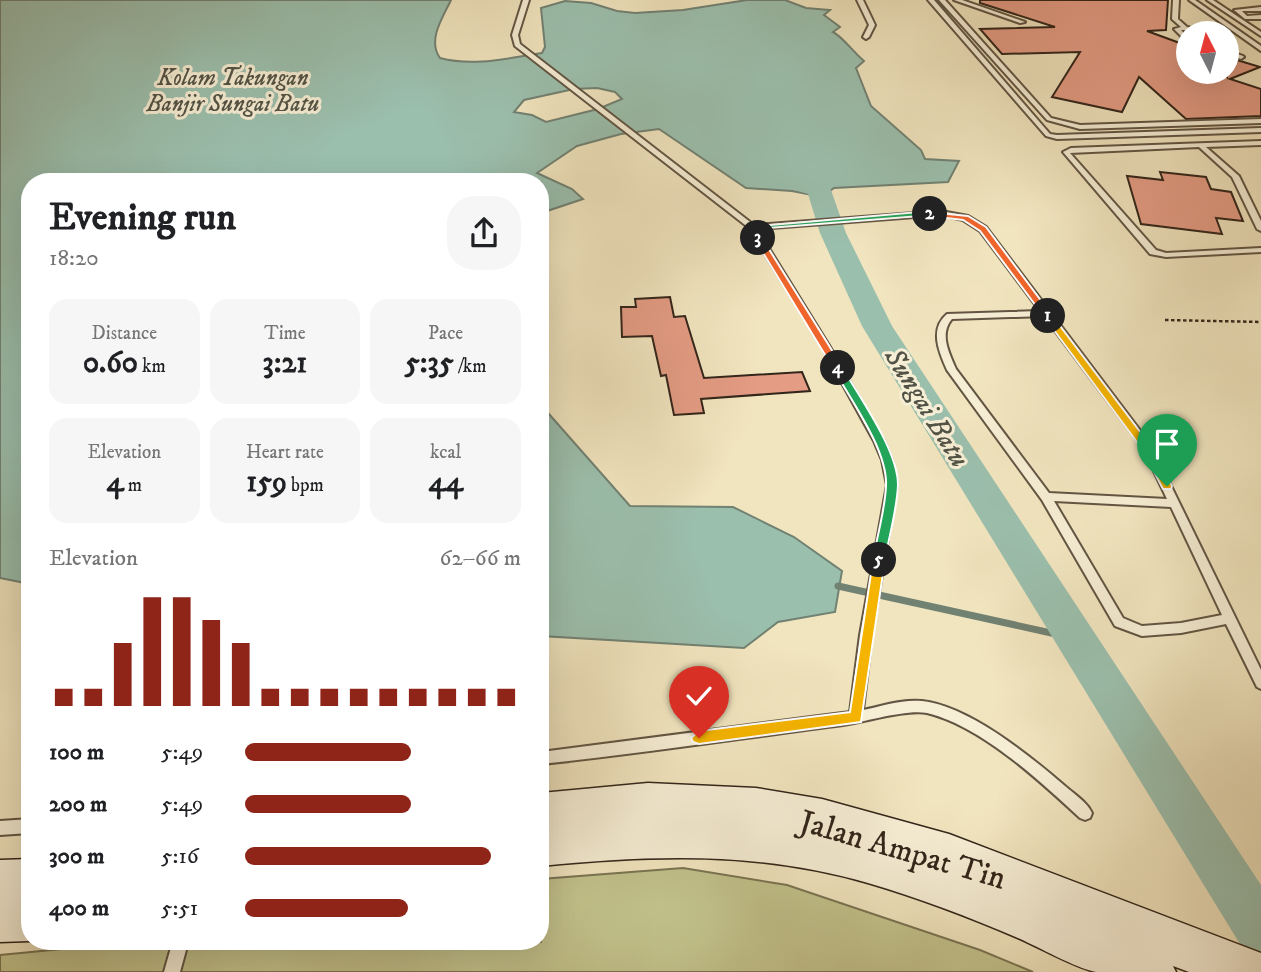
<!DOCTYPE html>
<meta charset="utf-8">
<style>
:root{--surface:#fff;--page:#f6f6f6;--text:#202124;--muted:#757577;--accent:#8f2418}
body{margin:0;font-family:"IM FELL DW Pica",serif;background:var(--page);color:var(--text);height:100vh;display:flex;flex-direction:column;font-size:26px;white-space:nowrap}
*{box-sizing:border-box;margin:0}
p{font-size:23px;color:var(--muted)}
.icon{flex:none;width:38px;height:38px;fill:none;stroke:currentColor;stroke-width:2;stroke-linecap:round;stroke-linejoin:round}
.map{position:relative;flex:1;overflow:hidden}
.drawer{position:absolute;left:21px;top:173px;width:528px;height:777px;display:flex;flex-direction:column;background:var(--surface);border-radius:28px;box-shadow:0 7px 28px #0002}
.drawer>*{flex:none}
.needle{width:46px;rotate:354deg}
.controls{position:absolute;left:1176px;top:21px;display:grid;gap:14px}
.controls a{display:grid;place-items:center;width:63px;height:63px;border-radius:50%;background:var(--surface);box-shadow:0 7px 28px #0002;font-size:35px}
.pin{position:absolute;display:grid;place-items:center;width:60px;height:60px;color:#fff;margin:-72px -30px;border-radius:50% 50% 50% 0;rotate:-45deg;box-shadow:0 0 7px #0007}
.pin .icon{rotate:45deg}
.km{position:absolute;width:35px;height:35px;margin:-18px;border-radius:50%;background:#222;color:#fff;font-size:19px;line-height:35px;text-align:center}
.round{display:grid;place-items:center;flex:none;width:74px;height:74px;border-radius:28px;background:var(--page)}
.summary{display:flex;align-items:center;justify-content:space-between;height:119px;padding:0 28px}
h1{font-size:38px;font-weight:700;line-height:52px}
.stats{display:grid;grid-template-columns:repeat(3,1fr);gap:10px;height:119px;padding:7px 28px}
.stats div{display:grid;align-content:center;border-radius:18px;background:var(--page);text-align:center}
.stats b{font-size:30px;font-weight:700}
.stats small{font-size:19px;font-weight:400}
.stats p{font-size:19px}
.chart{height:196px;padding:14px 28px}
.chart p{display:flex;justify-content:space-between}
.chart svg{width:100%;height:126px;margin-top:7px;stroke:var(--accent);stroke-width:6}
ul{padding:0 28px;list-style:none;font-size:23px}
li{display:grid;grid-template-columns:112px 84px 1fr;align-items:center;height:52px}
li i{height:18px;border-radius:9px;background:var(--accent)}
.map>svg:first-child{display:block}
.green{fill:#c2c28c;stroke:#7a7453;stroke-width:2}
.water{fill:#9bbfad;stroke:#718172;stroke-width:2;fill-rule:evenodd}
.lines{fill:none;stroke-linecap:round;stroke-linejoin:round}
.stream{stroke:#718172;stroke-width:7}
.river{fill:#9bbfad;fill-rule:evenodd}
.building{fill:#e49c84;stroke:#32251a;stroke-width:2}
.lane-casing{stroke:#625543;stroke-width:4}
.secondary-casing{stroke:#32251a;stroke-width:3}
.path{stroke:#32251a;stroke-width:2.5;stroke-dasharray:3.5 2.5;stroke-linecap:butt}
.lane{fill:#f6eed5;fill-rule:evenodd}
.secondary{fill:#f6eed5;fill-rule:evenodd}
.split-1{fill:#f5b400;stroke:#fff;stroke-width:2}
.split-2{fill:#f0652b;stroke:#fff;stroke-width:2}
.split-3{fill:#22a559;stroke:#fff;stroke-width:2}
.split-4{fill:#f0652b;stroke:#fff;stroke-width:2}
.split-5{fill:#22a559;stroke:#fff;stroke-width:2}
.split-6{fill:#f5b400;stroke:#fff;stroke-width:2}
.labels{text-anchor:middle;stroke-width:6;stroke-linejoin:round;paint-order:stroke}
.far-water-label{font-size:23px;font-style:italic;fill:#525346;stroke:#f6eed5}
.water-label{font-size:28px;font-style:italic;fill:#525346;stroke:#f6eed5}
.near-street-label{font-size:32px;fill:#32251a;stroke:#f6eed5}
</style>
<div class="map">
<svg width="1261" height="972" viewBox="0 0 1261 972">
<rect width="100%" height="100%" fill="#f1e5bf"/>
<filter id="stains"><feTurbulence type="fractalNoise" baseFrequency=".00286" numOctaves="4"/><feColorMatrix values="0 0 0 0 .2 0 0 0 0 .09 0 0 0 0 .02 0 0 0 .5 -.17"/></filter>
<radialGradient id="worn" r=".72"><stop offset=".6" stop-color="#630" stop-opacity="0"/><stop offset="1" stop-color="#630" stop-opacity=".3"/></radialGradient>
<path class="green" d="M683,868L787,885L980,950L1033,972H0V955L134,942H541V879Z"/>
<path class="water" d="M0,0H451C443,17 427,40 440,58C474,67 508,58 542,53L545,47L541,8L565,1L591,3L617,11L635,13L683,10L747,0H785L806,8L830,10L824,15L840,27L833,32C843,37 854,53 864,61L856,68L871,106L921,150L925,159L959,161L948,182L834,188L822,197L792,191L746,188L659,129L621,134L577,146L537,173L572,189L583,199L541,213V182H30V584L0,578ZM597,88L615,92L622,99L598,109L546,122L532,115L514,112L524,100L574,89Z
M541,405L630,506L733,507L794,537L842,571L835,612L778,622L744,648L541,636Z"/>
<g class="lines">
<path class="stream" d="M838,586L1074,638"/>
<path class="river" d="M780,171L827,185L831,190L846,233L892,326L1261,885V957L1243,949L862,326L820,233L808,194L772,183L768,178L772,173Z"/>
</g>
<path class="building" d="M980,0H1168L1166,30L1147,31L1188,46V72H1221L1227,77V64L1237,60L1260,67L1230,79L1261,89V116L1186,119L1139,77L1122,112L1052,97L1080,52L1002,54L980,29L1055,27L980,3Z
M1160,172L1206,177L1211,189L1231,192L1243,221L1216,218L1222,234L1141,224L1127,176L1163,180Z
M670,297L674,317L685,316L704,378L802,372L810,391L701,399L704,413L674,415L666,375L661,376L652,336L622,337L621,307H636L635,299Z"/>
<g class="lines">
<defs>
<path id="lane" d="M523,0H529L518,35L520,44L754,225L941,211L968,216L986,227L1151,445L1261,670V689L1257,687L1226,624L1181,633L1142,636L1115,626L1042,500L947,370C939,352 929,329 947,314L1040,311L980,231L963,220L941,215L757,229L830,347L884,441L892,460L897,485L872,635L863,710C882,706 903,699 922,701C969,706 1030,756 1065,786C1074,794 1087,802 1092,813L1090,818L1085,820L1080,818C1040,781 981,726 927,713C906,709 865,722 843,725C742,738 641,754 541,764V752L850,712L860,635L887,485L882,460L874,441L822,347L749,228L515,46L512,35ZM1044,316L1143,448L1167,499L1049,493L956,369C949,353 939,334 952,319ZM1054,501L1171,507L1222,615L1181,623L1142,626L1123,618Z
M857,0H863L875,25L869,37L866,39L863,37L869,25Z
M928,0H934L1050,134L1057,135L1261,128V132L1057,139L1046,136Z
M939,0H945L1051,118L1080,125L1261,119V123L1080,129L1047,120Z
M954,0H962L1025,22L1020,23Z
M1173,0H1179L1178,19L1187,27L1215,33L1191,30H1181L1188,37V42L1186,41L1174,29L1181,27L1172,19Z
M1189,0H1195L1261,46V51Z
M1207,0H1213L1261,32V36Z
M1261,7V11H1242L1247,16L1261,15V19H1245L1234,10Z
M1227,50L1243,56L1244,57L1241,59L1227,54Z
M1261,141V145L1206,147L1239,176L1261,221V231L1257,229L1232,177L1199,147L1070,153L1156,250L1166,253L1261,248V252L1166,257L1150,254L1063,152L1071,148Z
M30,819V833L0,835V821Z
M178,942L184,944L186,950L180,972H164L172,944Z"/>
<path id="secondary" d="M648,783L756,788L822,799L949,834L1261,953V972H1189L1173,966L1176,972C1151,972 1121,972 1096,972C1075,968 1039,947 1018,938C969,917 919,898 868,883C759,851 652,855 541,866V793Z
M30,859V941L0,942V860Z"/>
</defs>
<use href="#lane" class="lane-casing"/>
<use href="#secondary" class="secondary-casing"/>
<path class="path" d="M1165,320L1261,322"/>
<use href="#lane" class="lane"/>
<use href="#secondary" class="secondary"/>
</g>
<path class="split-1" d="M1045,314H1051L1150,445L1172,486L1171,489H1163L1142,449L1045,318Z"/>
<path class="split-2" d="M928,212L968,216L986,227L1051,314V318H1045L980,231L963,220L930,216Z"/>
<path class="split-3" d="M930,211L933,215L757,229L762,238L758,240L748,227Z"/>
<path class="split-4" d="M758,235L762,238L843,368L841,371L833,368L754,238Z"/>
<path class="split-5" d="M838,365L843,368C860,399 898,450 898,485C897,510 889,536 885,560L879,565L873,560C877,536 885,510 886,486C888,450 850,399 833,368Z"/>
<path class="split-6" d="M879,555L885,560L861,722L699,744L693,742L691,738L699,731L850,712L873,560Z"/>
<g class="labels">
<g class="far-water-label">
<text x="233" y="85">Kolam Takungan<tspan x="233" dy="26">Banjir Sungai Batu</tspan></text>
</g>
<g class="water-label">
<text transform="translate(928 407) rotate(58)" y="10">Sungai Batu</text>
</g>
<g class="near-street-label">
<text transform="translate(903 849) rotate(16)" y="11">Jalan Ampat Tin</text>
</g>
</g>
<rect width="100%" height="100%" filter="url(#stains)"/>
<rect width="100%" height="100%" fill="url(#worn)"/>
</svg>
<div class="controls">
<a><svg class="needle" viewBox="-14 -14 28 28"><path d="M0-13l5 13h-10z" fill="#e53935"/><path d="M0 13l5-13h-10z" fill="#757577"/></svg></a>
</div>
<div class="pin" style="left:1167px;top:486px;background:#1e9e55"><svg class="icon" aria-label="arrive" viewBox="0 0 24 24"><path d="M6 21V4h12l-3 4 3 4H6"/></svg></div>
<div class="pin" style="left:699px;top:738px;background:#d93025"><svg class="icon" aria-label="check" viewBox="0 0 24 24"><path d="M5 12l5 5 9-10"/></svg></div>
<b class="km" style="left:1048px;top:316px">1</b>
<b class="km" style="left:930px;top:214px">2</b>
<b class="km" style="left:758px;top:238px">3</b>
<b class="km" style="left:838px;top:368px">4</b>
<b class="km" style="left:879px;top:560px">5</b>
<section class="drawer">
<div class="summary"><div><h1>Evening run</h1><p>18:20</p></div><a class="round"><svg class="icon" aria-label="share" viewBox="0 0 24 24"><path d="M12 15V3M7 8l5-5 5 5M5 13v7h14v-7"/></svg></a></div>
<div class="stats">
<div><p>Distance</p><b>0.60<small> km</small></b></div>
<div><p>Time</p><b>3:21</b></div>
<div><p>Pace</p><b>5:35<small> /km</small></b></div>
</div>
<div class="stats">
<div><p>Elevation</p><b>4<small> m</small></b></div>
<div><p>Heart rate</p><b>159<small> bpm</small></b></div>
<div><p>kcal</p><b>44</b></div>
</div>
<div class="chart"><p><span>Elevation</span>62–66 m</p>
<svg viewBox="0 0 160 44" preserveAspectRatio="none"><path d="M5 44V38M15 44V38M25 44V22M35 44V6M45 44V6M55 44V14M65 44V22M75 44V38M85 44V38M95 44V38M105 44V38M115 44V38M125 44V38M135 44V38M145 44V38M155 44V38"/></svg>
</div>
<ul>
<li><b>100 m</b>5:49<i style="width:60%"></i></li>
<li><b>200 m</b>5:49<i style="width:60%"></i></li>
<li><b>300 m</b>5:16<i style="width:89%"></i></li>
<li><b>400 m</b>5:51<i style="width:59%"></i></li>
</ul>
</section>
</div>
